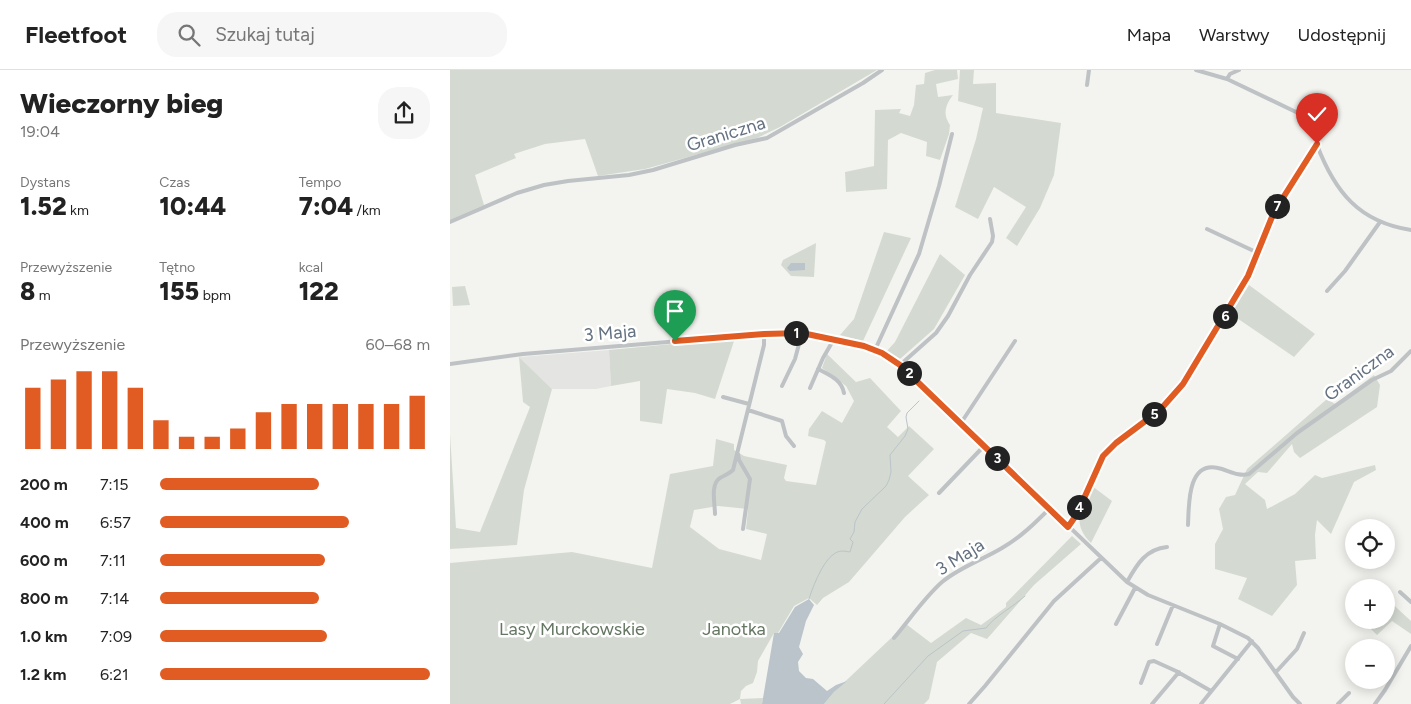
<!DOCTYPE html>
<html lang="pl">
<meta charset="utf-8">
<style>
:root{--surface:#fff;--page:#f6f6f6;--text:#222;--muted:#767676;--line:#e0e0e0;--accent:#e05c23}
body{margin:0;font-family:Figtree,sans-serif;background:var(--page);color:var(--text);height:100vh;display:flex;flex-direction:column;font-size:19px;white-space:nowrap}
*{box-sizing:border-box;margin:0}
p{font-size:16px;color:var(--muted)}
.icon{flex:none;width:28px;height:28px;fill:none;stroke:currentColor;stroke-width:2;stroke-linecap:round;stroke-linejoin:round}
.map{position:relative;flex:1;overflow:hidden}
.drawer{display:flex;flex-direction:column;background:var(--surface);width:450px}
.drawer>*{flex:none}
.fabs{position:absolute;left:895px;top:449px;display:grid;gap:10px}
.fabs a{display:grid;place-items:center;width:50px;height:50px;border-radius:50%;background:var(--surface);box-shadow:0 2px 12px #0003;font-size:25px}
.pin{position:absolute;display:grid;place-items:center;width:42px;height:42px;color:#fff;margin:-51px -21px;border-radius:50% 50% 50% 0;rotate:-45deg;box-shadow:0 0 5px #0007}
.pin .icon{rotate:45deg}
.km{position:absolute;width:25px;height:25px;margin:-12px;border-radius:50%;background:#222;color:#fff;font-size:14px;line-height:25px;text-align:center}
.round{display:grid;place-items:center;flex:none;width:52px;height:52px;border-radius:20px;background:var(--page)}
.overview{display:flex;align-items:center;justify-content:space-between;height:85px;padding:0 20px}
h1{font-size:28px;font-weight:800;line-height:38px}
.figures{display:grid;grid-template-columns:repeat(3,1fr);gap:8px;height:85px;padding:5px 20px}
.figures div{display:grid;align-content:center}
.figures b{font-size:25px;font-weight:800}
.figures small{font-size:14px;font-weight:400}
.figures p{font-size:14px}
.chart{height:140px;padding:10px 20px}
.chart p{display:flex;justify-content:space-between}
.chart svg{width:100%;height:90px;margin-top:5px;stroke:var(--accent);stroke-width:6}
ul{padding:0 20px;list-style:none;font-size:16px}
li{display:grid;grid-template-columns:80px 60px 1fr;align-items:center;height:38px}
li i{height:12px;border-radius:6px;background:var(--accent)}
header{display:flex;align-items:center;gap:30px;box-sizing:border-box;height:70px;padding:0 25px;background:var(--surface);border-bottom:1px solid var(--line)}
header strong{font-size:24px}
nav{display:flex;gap:28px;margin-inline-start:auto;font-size:18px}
.search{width:350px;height:45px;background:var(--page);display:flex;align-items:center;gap:12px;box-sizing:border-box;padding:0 18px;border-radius:20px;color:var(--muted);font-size:19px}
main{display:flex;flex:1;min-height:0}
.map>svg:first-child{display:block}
.built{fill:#e4e5e3}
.green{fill:#d4dad1;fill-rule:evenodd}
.water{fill:#bac4ca}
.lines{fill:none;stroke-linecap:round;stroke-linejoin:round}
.stream{stroke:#bac4ca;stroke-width:1}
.minor{stroke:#bec2c5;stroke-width:4}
.route-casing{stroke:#fff;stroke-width:10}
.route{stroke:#e05c23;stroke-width:6}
.labels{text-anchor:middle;stroke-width:5;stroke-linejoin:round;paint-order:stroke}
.street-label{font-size:18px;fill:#637180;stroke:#fff}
.park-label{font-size:18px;fill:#657762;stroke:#fff}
</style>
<header>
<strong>Fleetfoot</strong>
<div class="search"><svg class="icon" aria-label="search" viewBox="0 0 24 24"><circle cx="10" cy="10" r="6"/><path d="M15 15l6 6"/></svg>Szukaj tutaj</div>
<nav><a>Mapa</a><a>Warstwy</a><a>Udostępnij</a></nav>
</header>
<main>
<section class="drawer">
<div class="overview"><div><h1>Wieczorny bieg</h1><p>19:04</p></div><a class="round"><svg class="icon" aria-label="share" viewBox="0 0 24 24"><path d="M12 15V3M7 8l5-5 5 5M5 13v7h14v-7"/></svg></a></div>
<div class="figures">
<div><p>Dystans</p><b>1.52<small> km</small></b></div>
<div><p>Czas</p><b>10:44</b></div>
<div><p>Tempo</p><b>7:04<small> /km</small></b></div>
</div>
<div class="figures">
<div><p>Przewyższenie</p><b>8<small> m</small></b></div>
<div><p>Tętno</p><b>155<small> bpm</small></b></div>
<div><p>kcal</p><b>122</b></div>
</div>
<div class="chart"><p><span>Przewyższenie</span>60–68 m</p>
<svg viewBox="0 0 160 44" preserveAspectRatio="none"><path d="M5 44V14M15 44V10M25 44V6M35 44V6M45 44V14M55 44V30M65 44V38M75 44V38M85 44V34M95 44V26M105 44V22M115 44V22M125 44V22M135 44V22M145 44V22M155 44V18"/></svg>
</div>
<ul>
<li><b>200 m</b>7:15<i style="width:59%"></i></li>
<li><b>400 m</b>6:57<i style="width:70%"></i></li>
<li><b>600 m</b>7:11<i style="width:61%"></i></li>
<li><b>800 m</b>7:14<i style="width:59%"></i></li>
<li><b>1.0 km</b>7:09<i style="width:62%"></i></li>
<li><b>1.2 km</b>6:21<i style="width:100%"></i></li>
</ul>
</section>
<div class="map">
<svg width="961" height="634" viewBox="0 0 961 634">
<rect width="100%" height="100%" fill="#f3f4ef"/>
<path class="built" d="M159,280L161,316L146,319H102L69,287Z"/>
<path class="green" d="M0,0H427L330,57L307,68L195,99L148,106L135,69L95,74L64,84L66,88L25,105L34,135L0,150Z
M485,0H507L508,9L486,14L488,27L503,25C496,34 492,44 500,55L499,64L490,90L476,86L477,72L451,63L438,70L437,119L396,122L395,102L424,96L425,40L451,39L449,43L460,46L464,35L466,15L474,14L475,3Z
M510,0H524L523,14L546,13V43L611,53L604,105L590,138L567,176L556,168L576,137L544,117L528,149L505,137L526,69L533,38L508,31Z
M434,162L461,168L413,271L390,265L404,249Z
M366,173L364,207L341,206L331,195L333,190Z
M490,184L515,205L484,259L450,289L437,281L445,272Z
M799,215L865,264L844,287L781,244Z
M15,216L20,235L3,236L2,217Z
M285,268L265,329L245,323L217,319L212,354L190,351V311L161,316L159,280Z
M377,284L406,312L420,308L451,341L437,357L448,367L459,356L484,379L458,406L479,425L455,447L399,512L373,528L367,535L359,528L344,536L328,563H324L308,591L307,602L303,613L296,616L291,621L290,629L313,628L312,634H291L290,629L280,634H0V493L122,482L202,498L220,404L263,396L266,369L284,374V380L294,386L337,395L334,408L336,411L366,415L376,372L374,370L358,366L359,359L372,341L392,353L404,331L396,316L372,298ZM268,436L298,439L296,459L317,464L311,490L269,479L240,457L244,440Z
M69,287L102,319L74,420L67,475L0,479V364L6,458L30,462L80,337L73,332Z
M924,305L930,315L927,337L850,388L844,382L842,374L817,403L808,402L795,414L815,430L817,439L845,424L865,405L872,408L925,395L926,400L904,412L881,464L867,450L865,465L866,489L845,491L847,515L822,546L788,529L797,508L765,499V474L773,459L769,439L776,427L785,425L797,399L877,329L885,334Z
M642,416L662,431L641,473C621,453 631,439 642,416Z
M622,466L631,474L584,515L537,569L521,563L487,592L479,629L474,634H374L384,622L456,554L481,573L516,548L531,555L556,537V533Z
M936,528L961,551V564L942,551L927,565L912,550H936Z"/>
<path class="water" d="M341,193H355V200L340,201L337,198Z
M359,529L364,535L356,551L349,577L353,584L348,592L349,601L356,608L363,609L377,621L386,615L397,611L384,622L374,634H312L324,563H329L345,537Z"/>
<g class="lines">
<path class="stream" d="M359,529C363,516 373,491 384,484C389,480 394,481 400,482L403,472L400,469L404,462L405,452L412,439L436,416L439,410L441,402L440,385L455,366L458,359L456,347L457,343L469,331
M434,634L478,586L513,561L536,558C545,546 563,537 575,526"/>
<path class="minor" d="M746,0L777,9L848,43C863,53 861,60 867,75C885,122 909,152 961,160
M777,9L780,4L789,0
M637,15L639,0
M0,152L67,123L94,115L118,111L179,105L203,100L285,75L317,68L413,13L432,0
M757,159L808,183
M877,221L895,201L930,152
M425,280L469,184L489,116L502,64
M0,294L73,284L314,264C358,262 415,267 450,295L677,512L698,525L770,554L798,568L808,578L843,627L850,634
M450,295L486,263L498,246L520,205L542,172L543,166L540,149
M368,299C379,305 391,309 394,323
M332,316L345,289L352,263
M360,318L373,288L384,269
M273,327L299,334
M298,340L332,351L336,366L344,376
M511,353L565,271
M288,384L289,390L300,409L293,459
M489,423L534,376
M265,444C265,434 260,414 270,408C275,405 279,404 283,400L314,275V264
M738,455C739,436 737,391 768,398C778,400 788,407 799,404L847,363L922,310L941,301L961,281
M619,457L627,444L653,386L666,373L710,340L733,314L798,206L824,142L867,74
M677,512C687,494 696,479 717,477
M950,522L961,532
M666,554L685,518
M770,554L763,576L788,589
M444,568C460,549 474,528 492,512C510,497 532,490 552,478C571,467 585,453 599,439
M707,574L723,535
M826,602L847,579L854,563
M691,613L699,592L704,591L726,601L761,621
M519,634L535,616L604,531L651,488
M702,634L729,602
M751,634L802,571
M888,634L899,623
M925,634L935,620L961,576"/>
</g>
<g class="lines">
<defs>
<path id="route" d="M225,271L314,264L352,263L414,276L432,283L450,295L618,457L627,444L653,386L666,373L710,340L733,314L798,206L824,142L867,74"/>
</defs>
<use href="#route" class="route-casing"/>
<use href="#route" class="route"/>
</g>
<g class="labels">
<g class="street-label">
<text transform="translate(276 64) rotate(-17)" y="6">Graniczna</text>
<text transform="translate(160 263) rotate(-5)" y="6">3 Maja</text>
<text transform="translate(909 303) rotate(-36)" y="6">Graniczna</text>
<text transform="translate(510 487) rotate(-32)" y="6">3 Maja</text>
</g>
<g class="park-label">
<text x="122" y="565">Lasy Murckowskie</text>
<text x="284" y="565">Janotka</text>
</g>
</g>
</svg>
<div class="fabs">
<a><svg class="icon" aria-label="locate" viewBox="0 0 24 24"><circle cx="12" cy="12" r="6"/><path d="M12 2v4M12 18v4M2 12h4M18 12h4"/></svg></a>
<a>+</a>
<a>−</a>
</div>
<div class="pin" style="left:225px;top:271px;background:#1e9e55"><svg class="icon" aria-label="arrive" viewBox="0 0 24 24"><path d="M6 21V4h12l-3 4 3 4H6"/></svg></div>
<div class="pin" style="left:867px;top:74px;background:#d93025"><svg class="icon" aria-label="check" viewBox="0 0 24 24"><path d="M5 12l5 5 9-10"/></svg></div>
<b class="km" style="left:346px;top:263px">1</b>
<b class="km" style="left:459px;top:303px">2</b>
<b class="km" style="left:547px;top:388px">3</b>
<b class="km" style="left:629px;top:437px">4</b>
<b class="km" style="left:704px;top:344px">5</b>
<b class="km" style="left:775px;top:246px">6</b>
<b class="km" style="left:827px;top:136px">7</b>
</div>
</main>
